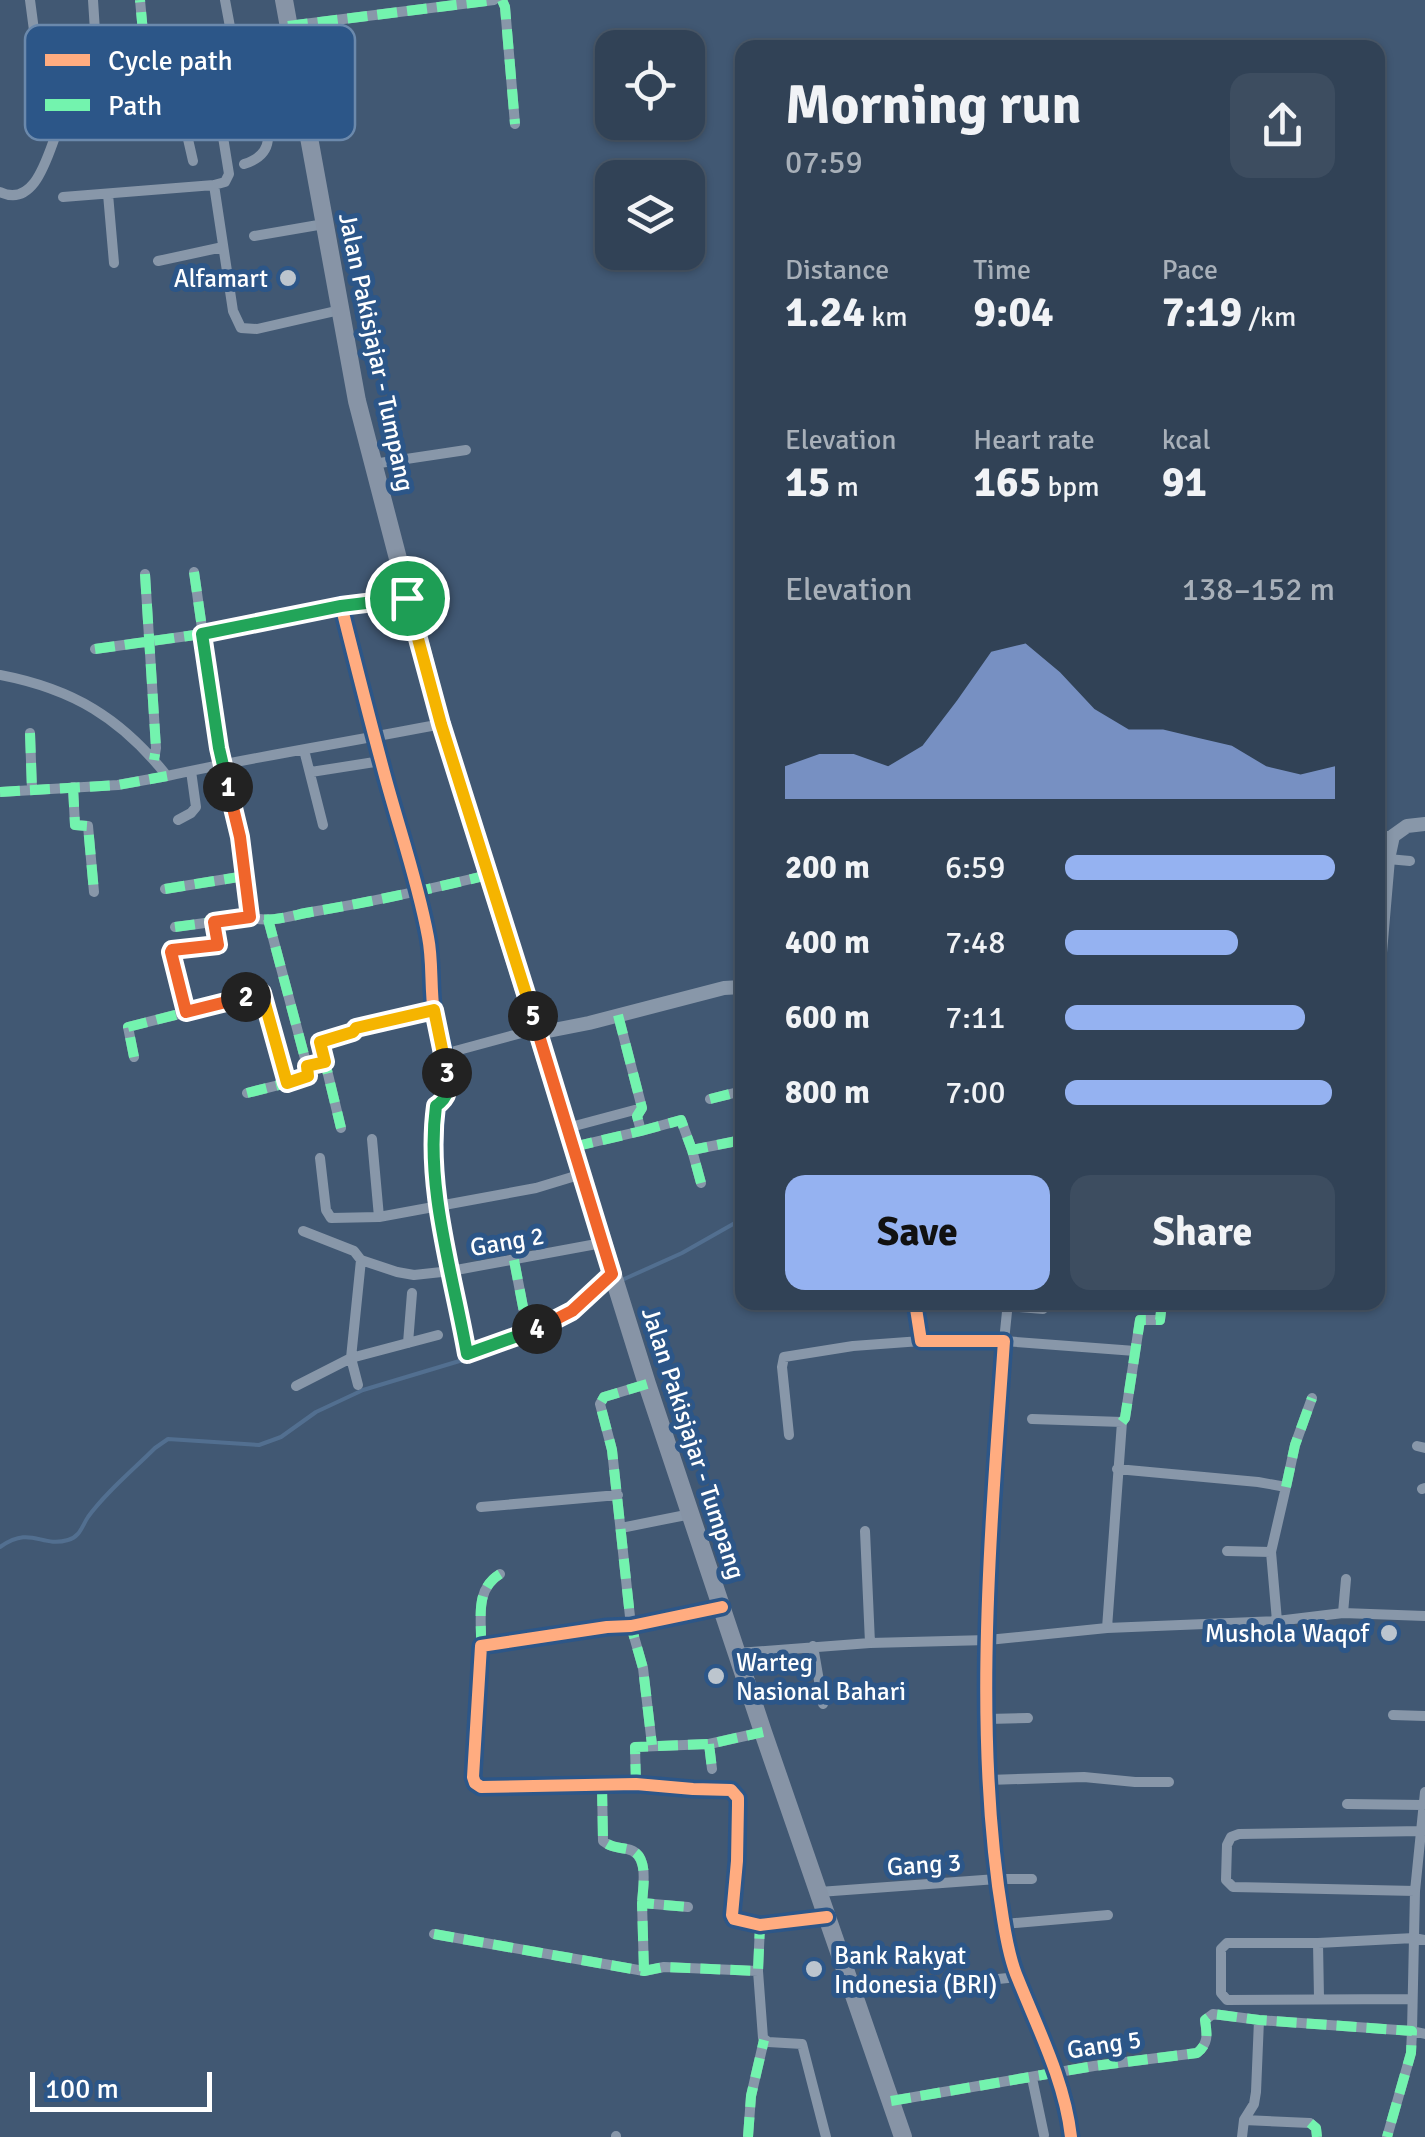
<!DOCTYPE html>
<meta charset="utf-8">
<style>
:root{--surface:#314256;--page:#3d4d60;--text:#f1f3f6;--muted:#a8b0b9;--line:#4c5b6c;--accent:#95b2f1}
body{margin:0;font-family:Signika,sans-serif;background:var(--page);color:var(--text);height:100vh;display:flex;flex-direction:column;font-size:38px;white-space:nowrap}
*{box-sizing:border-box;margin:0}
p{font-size:32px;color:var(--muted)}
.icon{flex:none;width:55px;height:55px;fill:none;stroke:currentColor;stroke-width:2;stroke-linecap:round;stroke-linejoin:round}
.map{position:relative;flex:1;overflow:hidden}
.sheet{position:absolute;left:735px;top:40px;width:650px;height:1270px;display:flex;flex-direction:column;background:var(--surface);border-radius:20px;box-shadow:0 2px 8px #0004,0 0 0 2px var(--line)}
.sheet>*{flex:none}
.controls{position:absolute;left:595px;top:30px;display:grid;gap:20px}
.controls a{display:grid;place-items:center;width:110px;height:110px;border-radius:20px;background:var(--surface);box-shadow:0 2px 8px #0004,0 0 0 2px var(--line);font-size:50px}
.scale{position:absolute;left:30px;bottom:25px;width:182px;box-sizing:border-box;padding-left:10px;border:5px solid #fff;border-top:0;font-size:28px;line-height:35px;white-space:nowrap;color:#fff;-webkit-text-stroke:8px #2c5688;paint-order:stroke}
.pin{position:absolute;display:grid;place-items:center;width:85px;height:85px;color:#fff;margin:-42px;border:5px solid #fff;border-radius:50%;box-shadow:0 2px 10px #0007}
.km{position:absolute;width:50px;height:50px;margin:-25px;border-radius:50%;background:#222;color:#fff;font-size:28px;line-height:50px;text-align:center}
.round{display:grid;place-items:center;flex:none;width:105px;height:105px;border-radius:20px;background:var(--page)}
.headline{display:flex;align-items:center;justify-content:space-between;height:170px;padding:0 50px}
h1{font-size:55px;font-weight:700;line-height:75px}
.figures{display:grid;grid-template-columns:repeat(3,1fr);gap:15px;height:170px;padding:10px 50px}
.figures div{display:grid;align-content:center}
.figures b{font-size:42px;font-weight:700}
.figures small{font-size:28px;font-weight:400}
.figures p{font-size:28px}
.chart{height:280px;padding:20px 50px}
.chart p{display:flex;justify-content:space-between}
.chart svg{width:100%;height:180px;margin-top:10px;fill:var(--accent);opacity:.7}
.cta{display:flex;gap:20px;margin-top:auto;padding:20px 50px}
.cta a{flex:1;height:115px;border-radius:20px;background:var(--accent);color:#111;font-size:40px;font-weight:700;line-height:115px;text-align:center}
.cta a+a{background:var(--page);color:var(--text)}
ul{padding:0 50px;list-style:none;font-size:32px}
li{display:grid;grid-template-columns:160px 120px 1fr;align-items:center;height:75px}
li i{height:25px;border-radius:12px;background:var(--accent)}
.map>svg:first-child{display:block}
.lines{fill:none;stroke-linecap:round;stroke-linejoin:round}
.stream{stroke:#526f90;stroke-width:4}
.minor{stroke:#8897a9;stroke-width:10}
.tertiary{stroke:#8897a9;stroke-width:14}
.primary{stroke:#8794a6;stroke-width:18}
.quiet{stroke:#73f3ae;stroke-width:10;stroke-dasharray:20 10;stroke-linecap:butt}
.cycleway-casing{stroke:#2c5688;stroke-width:19}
.cycleway{stroke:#ffac80;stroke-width:12}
.split-1-casing{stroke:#fff;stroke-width:20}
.split-2-casing{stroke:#fff;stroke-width:20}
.split-3-casing{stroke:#fff;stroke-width:20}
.split-4-casing{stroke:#fff;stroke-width:20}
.split-5-casing{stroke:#fff;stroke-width:20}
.split-6-casing{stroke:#fff;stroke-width:20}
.split-1{stroke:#22a559;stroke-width:12}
.split-2{stroke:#f0652b;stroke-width:12}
.split-3{stroke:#f5b400;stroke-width:12}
.split-4{stroke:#22a559;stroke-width:12}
.split-5{stroke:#f0652b;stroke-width:12}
.split-6{stroke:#f5b400;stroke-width:12}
.poi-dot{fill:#bcc5ce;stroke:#2c5688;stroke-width:4}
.labels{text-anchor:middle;stroke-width:10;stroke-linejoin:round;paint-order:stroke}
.poi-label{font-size:25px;fill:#fff;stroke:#2c5688;text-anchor:end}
.street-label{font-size:25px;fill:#fff;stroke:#2c5688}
.key{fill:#2c5688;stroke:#6b89ac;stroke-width:2.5}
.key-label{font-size:28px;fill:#fff}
</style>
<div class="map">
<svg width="1425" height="2137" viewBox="0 0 1425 2137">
<rect width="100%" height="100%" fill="#415873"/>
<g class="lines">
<path class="stream" d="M622,1280L682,1253L742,1219
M0,1547C32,1525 40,1548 68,1540C80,1537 82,1526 88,1517C106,1492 133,1470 155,1448L168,1439L259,1445L281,1437L316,1412L363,1390L496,1350L545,1331"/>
<path class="minor" d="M30,0L44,106L48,117L58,129
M93,0L101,125
M140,0L144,43
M225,0L244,102
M502,0L505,7L515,124
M288,26L494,0
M151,43L162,116
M95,44L151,43L231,32
M182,113L193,161
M58,129L162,116L301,91
M244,164C280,153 267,126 259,99
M214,185L233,311L241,328L257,329L340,310
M0,192C36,209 48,153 58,129
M108,194L114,263
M63,197L214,185L225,182L229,174L218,106
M254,236L324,224
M158,261L223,247
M373,464L466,450
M194,572L219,747L240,837L250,917
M145,574L156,748L154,760
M341,605C354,657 367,709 381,761C396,820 417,877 428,937C433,962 430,988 434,1013C439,1040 461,1087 437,1106C425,1186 453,1275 467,1354L546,1326L572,1311L612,1274
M95,649L202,634L341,605L407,598
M0,675C73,689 121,718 167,776C258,756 350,742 441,724
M30,733L32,790
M304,750L323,825
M311,772L381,761
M73,787L75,825L88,826L94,892
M0,792L118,785L167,776
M178,820L191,813L196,807L191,771
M1378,836H1393
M1388,859L1410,861
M165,889L245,876
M175,927L250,917C267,924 293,915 311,912C371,902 430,889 488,875
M259,982L287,1083L309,1074L307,1066L268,919
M186,1011L171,951L218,945L214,922
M618,1015L642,1108L637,1116L641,1131L681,1120L692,1150
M444,1054L529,1031L537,1032
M134,1057L128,1027L262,993
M325,1062L320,1042L353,1033L356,1028L434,1011
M307,1066L325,1062L341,1128
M247,1093L287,1083
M710,1099L742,1091
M567,1128L642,1108
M372,1139L379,1217
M573,1147L641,1131
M320,1158L326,1210L331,1218L379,1217L536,1188L582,1174
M701,1183L692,1150L742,1140
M303,1231L354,1251L361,1260L351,1358L438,1335
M361,1260L397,1272L414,1275L451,1271L602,1243
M514,1260L528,1333
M915,1302L921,1341H1004C991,1529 972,1733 1003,1919C1006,1938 1010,1961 1018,1979C1038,2029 1065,2082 1071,2137
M1008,1302L1004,1341L1135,1351
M1008,1306L1043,1309
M408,1343L412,1293
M647,1384L604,1397L600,1404L612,1450L631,1626L643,1668L652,1745
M296,1386L351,1358L358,1385
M1032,1419L1122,1422L1107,1628
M1122,1422L1125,1418L1140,1320H1160L1162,1303
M789,1435L782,1367L784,1357L853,1346L921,1341
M1417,1446L1425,1448
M1117,1469L1258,1482L1286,1487L1271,1552L1277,1621
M1286,1487L1295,1445L1312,1398
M1422,1489L1425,1488
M481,1507L618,1495
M621,1528L691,1514
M865,1531L870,1643
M1227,1551L1271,1552
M722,1607L631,1626L607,1627L481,1646L473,1777L475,1783L481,1787L636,1784L693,1789L731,1790L738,1798V1805L737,1861L732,1915L734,1919L760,1925L827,1917
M1343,1613L1346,1579
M481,1646C482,1619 474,1590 500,1574
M813,1646L823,1704
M738,1653L870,1643L988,1640L1107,1628L1277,1621L1343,1613L1425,1616
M1393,1715L1425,1716
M988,1719L1028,1718
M709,1744L712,1769
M988,1780L1084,1777L1135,1782H1169
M636,1784L635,1747L709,1744L763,1732
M602,1786L603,1841C612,1848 617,1847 627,1849C650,1853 643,1886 642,1903
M1425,1792L1415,1891L1412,2031L1425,2034
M1347,1804L1423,1805
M1415,1891L1233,1887L1226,1880L1227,1845L1231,1837L1239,1834L1422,1831
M819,1892L997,1879H1032
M1004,1924L1108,1915
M434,1934L644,1971L664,1967L758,1971L760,1925
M1318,1943L1319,1998
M644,1971L642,1903L688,1907
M758,1971L763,2038L768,2042L802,2044L826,2137
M942,1985L1017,1977
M1411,1999L1227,2000L1221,1993V1949L1227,1943H1318L1414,1938L1425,1940
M1032,2078L1044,2135
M891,2101L1094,2066L1197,2053C1209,2043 1207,2034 1205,2020L1213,2014L1259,2020L1412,2031L1411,2053L1387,2137
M1244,2120L1310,2123L1316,2128L1317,2137
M616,2136V2137
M748,2137L751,2096L764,2040
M1242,2137L1244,2120L1254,2104L1256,2092L1259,2020"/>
<path class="tertiary" d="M1378,976L1388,859L1393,836L1407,826L1425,824
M538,1033L589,1023L724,988L742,987"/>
<path class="primary" d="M284,0L357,401L441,724L647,1384L763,1732L903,2137"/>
<path class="quiet" d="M502,0L505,7L515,124
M288,26L494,0
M95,44L144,43L140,0
M194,572L219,747L240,837L250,917
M145,574L156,748L154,760
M95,649L202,634L341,605L407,598
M30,733L32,790
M73,787L75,825L88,826L94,892
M0,792L118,785L167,776
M165,889L245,876
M175,927L250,917C267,924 293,915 311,912C371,902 430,889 488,875
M259,982L287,1083L309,1074L307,1066L268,919
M186,1011L171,951L218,945L214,922
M618,1015L642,1108L637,1116L641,1131L681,1120L692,1150
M134,1057L128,1027L262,993
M325,1062L320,1042L353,1033L356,1028L434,1011
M317,1064L325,1062L341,1128
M247,1093L287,1083
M710,1099L742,1091
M573,1147L641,1131
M701,1183L692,1150L742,1140
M514,1260L528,1333
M647,1384L604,1397L600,1404L612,1450L631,1626L643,1668L652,1745
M1122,1422L1125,1418L1140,1320H1160L1162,1303
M1286,1487L1295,1445L1312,1398
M481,1646C482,1619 474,1590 500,1574
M709,1744L712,1769
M636,1784L635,1747L709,1744L763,1732
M602,1786L603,1841C612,1848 617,1847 627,1849C650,1853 643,1886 642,1903
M434,1934L644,1971L664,1967L758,1971L760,1925
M644,1971L642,1903L688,1907
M891,2101L1094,2066L1197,2053C1209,2043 1207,2034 1205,2020L1213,2014L1259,2020L1412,2031L1411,2053L1387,2137
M1310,2123L1316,2128L1317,2137
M748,2137L751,2096L764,2040"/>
<defs>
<path id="cycleway" d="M341,605C354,657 367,709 381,761C396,820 417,877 428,937C433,962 430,988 434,1013C439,1040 461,1087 437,1106C425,1186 453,1275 467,1354L546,1326L572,1311L612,1274
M915,1302L921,1341H1004C991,1529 972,1733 1003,1919C1006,1938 1010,1961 1018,1979C1038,2029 1065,2082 1071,2137
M722,1607L631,1626L607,1627L481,1646L473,1777L475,1783L481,1787L636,1784L693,1789L731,1790L738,1798V1805L737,1861L732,1915L734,1919L760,1925L827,1917"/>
</defs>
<use href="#cycleway" class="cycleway-casing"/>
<use href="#cycleway" class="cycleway"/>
</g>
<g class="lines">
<defs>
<path id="split-1" d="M228,787L219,748L202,634L341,606L407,598"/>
<path id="split-2" d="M228,787L240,837L250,917L214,922L218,945L172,950L171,952L186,1012L246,997"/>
<path id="split-3" d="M246,997L262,993L287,1083L308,1076L307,1066L325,1062L320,1042L353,1032L356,1028L434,1010L447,1073"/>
<path id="split-4" d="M447,1073C449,1088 449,1097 436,1106C425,1187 453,1274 467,1354L537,1329"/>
<path id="split-5" d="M533,1016L612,1274L572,1311L537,1329"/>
<path id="split-6" d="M407,598L441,724L533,1016"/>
</defs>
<use href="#split-1" class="split-1-casing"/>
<use href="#split-2" class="split-2-casing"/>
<use href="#split-3" class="split-3-casing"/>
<use href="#split-4" class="split-4-casing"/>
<use href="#split-5" class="split-5-casing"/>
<use href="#split-6" class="split-6-casing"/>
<use href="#split-1" class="split-1"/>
<use href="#split-2" class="split-2"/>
<use href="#split-3" class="split-3"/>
<use href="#split-4" class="split-4"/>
<use href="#split-5" class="split-5"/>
<use href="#split-6" class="split-6"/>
</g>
<g class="poi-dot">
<circle cx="288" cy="278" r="10"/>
<circle cx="1389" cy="1633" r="10"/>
<circle cx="716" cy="1676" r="10"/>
<circle cx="814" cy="1969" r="10"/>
</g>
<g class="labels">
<g class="poi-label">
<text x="268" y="287">Alfamart</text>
<text x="1369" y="1642">Mushola Waqof</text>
<text x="736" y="1671" text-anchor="start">Warteg<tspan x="736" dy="29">Nasional Bahari</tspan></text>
<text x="834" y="1964" text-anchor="start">Bank Rakyat<tspan x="834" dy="29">Indonesia (BRI)</tspan></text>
</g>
<g class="street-label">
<text transform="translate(377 352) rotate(78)" y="9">Jalan Pakisjajar - Tumpang</text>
<text transform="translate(507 1241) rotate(-10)" y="9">Gang 2</text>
<text transform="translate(694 1443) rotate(72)" y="9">Jalan Pakisjajar - Tumpang</text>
<text transform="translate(924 1864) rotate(-4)" y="9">Gang 3</text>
<text transform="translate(1104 2044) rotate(-9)" y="9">Gang 5</text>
</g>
</g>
<rect x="25" y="25" width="330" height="115" rx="15" class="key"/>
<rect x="45" y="54" width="45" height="12" fill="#ffac80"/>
<rect x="45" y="99" width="45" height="12" fill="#73f3ae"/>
<g class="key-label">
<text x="108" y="70">Cycle path</text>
<text x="108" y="115">Path</text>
</g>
</svg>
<div class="controls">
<a><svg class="icon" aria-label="locate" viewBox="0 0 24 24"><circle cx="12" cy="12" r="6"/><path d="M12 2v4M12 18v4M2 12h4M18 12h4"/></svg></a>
<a><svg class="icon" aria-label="layers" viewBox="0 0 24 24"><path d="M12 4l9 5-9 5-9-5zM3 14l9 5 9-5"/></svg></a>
</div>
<div class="scale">100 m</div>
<div class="pin" style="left:407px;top:598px;background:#1e9e55"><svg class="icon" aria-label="arrive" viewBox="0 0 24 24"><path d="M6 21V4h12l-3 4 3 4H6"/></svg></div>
<b class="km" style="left:228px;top:787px">1</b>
<b class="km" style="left:246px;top:997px">2</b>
<b class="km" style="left:447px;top:1073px">3</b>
<b class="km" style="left:537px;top:1329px">4</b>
<b class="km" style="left:533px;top:1016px">5</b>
<section class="sheet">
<div class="headline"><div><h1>Morning run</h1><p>07:59</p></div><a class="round"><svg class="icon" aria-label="share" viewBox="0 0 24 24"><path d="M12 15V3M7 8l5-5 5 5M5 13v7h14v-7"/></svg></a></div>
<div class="figures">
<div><p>Distance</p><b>1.24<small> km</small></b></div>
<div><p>Time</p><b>9:04</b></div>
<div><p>Pace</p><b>7:19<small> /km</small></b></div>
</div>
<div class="figures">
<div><p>Elevation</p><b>15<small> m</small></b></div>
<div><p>Heart rate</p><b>165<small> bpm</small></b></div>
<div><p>kcal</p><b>91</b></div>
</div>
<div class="chart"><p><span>Elevation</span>138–152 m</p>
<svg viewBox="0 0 160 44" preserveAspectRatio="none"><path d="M0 44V36L10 33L20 33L30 36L40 31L50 20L60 8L70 6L80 13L90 22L100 27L110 27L120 29L130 31L140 36L150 38L160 36V44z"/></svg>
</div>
<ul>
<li><b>200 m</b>6:59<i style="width:100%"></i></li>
<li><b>400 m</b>7:48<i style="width:64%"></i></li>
<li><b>600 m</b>7:11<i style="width:89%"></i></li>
<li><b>800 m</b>7:00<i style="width:99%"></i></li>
</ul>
<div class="cta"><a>Save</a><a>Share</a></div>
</section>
</div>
